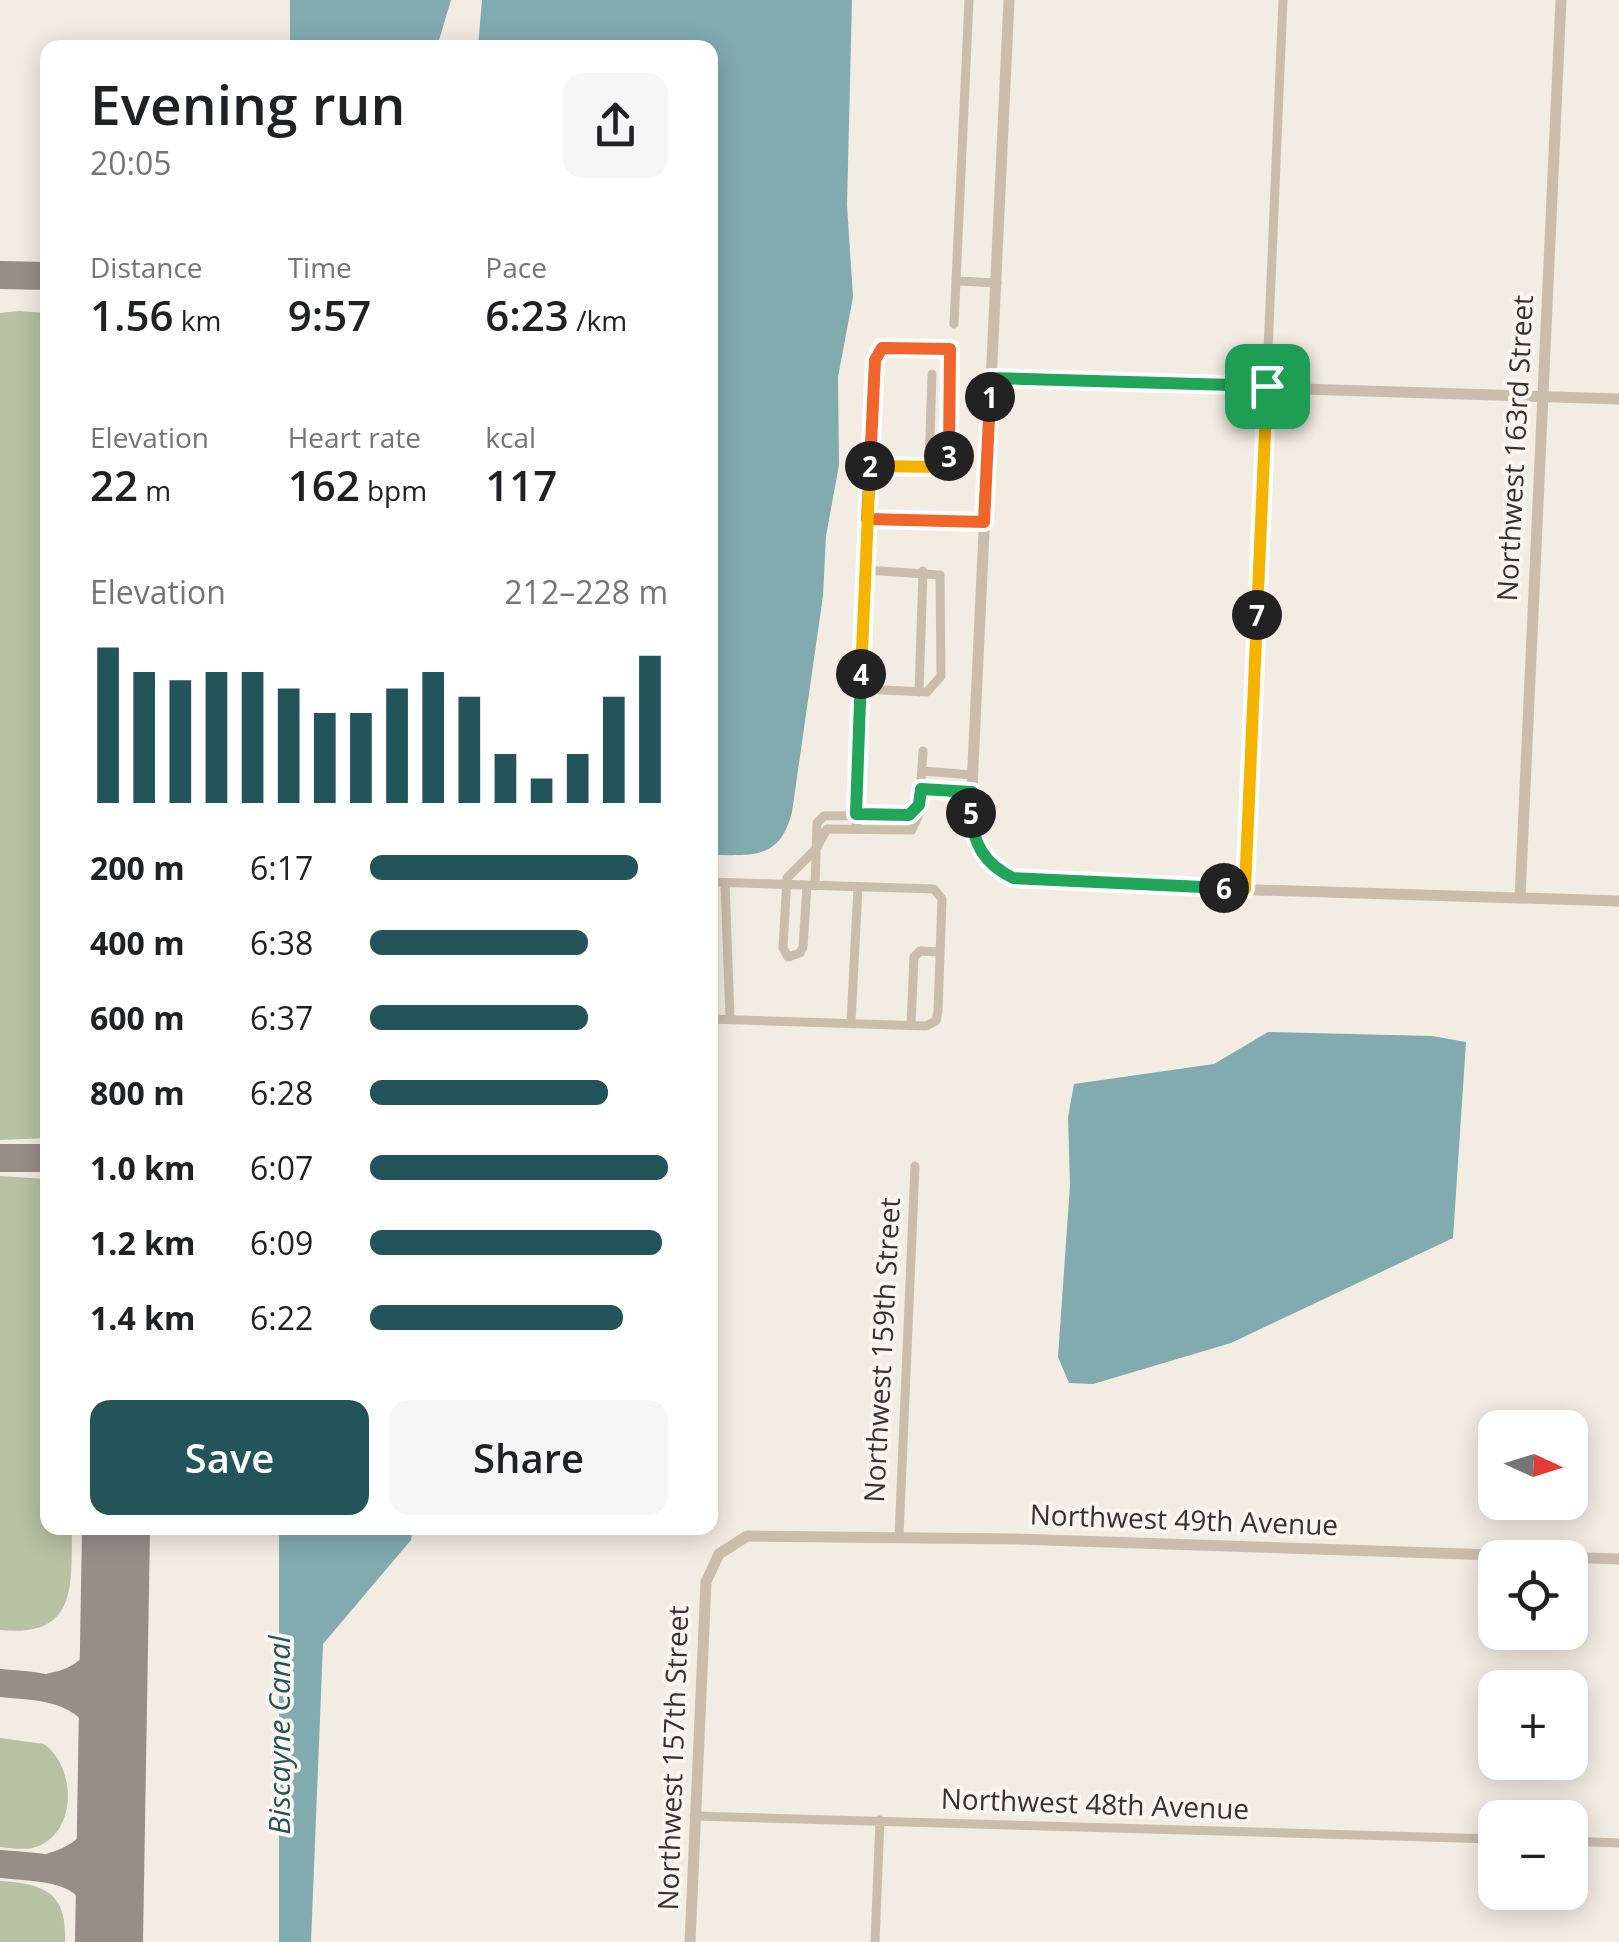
<!DOCTYPE html>
<meta charset="utf-8">
<style>
:root{--surface:#fff;--page:#f6f6f6;--text:#202124;--muted:#757577;--accent:#23545a}
body{margin:0;font-family:"Open Sans",sans-serif;background:var(--page);color:var(--text);height:100vh;display:flex;flex-direction:column;font-size:38px;white-space:nowrap}
*{box-sizing:border-box;margin:0}
p{font-size:32px;color:var(--muted)}
.icon{flex:none;width:55px;height:55px;fill:none;stroke:currentColor;stroke-width:2;stroke-linecap:round;stroke-linejoin:round}
.map{position:relative;flex:1;overflow:hidden}
.details{position:absolute;left:40px;top:40px;width:678px;height:1495px;display:flex;flex-direction:column;background:var(--surface);border-radius:20px;box-shadow:0 5px 25px #0003}
.details>*{flex:none}
.needle{width:65px;rotate:94deg}
.buttons{position:absolute;left:1478px;top:1410px;display:grid;gap:20px}
.buttons a{display:grid;place-items:center;width:110px;height:110px;border-radius:20px;background:var(--surface);box-shadow:0 5px 25px #0003;font-size:50px}
.pin{position:absolute;display:grid;place-items:center;width:85px;height:85px;color:#fff;margin:-42px;border-radius:20px;box-shadow:0 5px 15px #0006}
.km{position:absolute;width:50px;height:50px;margin:-25px;border-radius:50%;background:#222;color:#fff;font-size:28px;line-height:50px;text-align:center}
.round{display:grid;place-items:center;flex:none;width:105px;height:105px;border-radius:20px;background:var(--page)}
.summary{display:flex;align-items:center;justify-content:space-between;height:170px;padding:0 50px}
h1{font-size:55px;font-weight:600;line-height:75px}
.figures{display:grid;grid-template-columns:repeat(3,1fr);gap:15px;height:170px;padding:10px 50px}
.figures div{display:grid;align-content:center}
.figures b{font-size:42px;font-weight:600}
.figures small{font-size:28px;font-weight:400}
.figures p{font-size:28px}
.chart{height:280px;padding:20px 50px}
.chart p{display:flex;justify-content:space-between}
.chart svg{width:100%;height:180px;margin-top:10px;stroke:var(--accent);stroke-width:6}
.cta{display:flex;gap:20px;margin-top:auto;padding:20px 50px}
.cta a{flex:1;height:115px;border-radius:20px;background:var(--accent);color:#fff;font-size:40px;font-weight:600;line-height:115px;text-align:center}
.cta a+a{background:var(--page);color:var(--text)}
ul{padding:0 50px;list-style:none;font-size:32px}
li{display:grid;grid-template-columns:160px 120px 1fr;align-items:center;height:75px}
li i{height:25px;border-radius:12px;background:var(--accent)}
.map>svg:first-child{display:block}
.green{fill:#b6c2a2}
.water{fill:#82abaf}
.lines{fill:none;stroke-linecap:round;stroke-linejoin:round}
.taxiway{stroke:#968e87;stroke-width:28}
.runway{stroke:#968e87;stroke-width:68}
.minor{stroke:#cbbdae;stroke-width:9}
.tertiary{stroke:#cbbdae;stroke-width:11}
.split-1-casing{stroke:#fff;stroke-width:20}
.split-2-casing{stroke:#fff;stroke-width:20}
.split-3-casing{stroke:#fff;stroke-width:20}
.split-4-casing{stroke:#fff;stroke-width:20}
.split-5-casing{stroke:#fff;stroke-width:20}
.split-6-casing{stroke:#fff;stroke-width:20}
.split-7-casing{stroke:#fff;stroke-width:20}
.split-8-casing{stroke:#fff;stroke-width:20}
.split-1{stroke:#22a559;stroke-width:12}
.split-2{stroke:#f0652b;stroke-width:12}
.split-3{stroke:#f0652b;stroke-width:12}
.split-4{stroke:#f5b400;stroke-width:12}
.split-5{stroke:#22a559;stroke-width:12}
.split-6{stroke:#22a559;stroke-width:12}
.split-7{stroke:#f5b400;stroke-width:12}
.split-8{stroke:#f5b400;stroke-width:12}
.labels{text-anchor:middle;stroke-width:8;stroke-linejoin:round;paint-order:stroke}
.street-label{font-size:28px;fill:#3a312c;stroke:#faf5ef}
.water-label{font-size:30px;font-style:italic;fill:#23545a;stroke:#faf5ef}
</style>
<div class="map">
<svg width="1619" height="1942" viewBox="0 0 1619 1942">
<rect width="100%" height="100%" fill="#f3ece2"/>
<path class="green" d="M19,311L48,313V1138L0,1140V313Z
M0,1176L47,1179L48,1528H72C71,1586 78,1638 0,1630Z
M0,1738L44,1744C77,1767 78,1837 32,1848C22,1850 10,1848 0,1847Z
M0,1881C45,1884 67,1892 65,1942H0Z"/>
<path class="water" d="M290,0H451L437,47L290,48Z
M482,0H852L847,205L853,297L838,377L839,465L826,536L823,596L792,812C780,860 753,855 710,855V48L478,47Z
M1268,1032L1432,1036L1466,1042L1453,1238L1231,1343L1093,1384L1069,1383L1058,1357L1070,1185L1068,1117L1074,1084L1214,1064Z
M279,1528H413L411,1540L323,1644L311,1942H279Z"/>
<g class="lines">
<path class="taxiway" d="M0,275L48,276
M0,1158H48
M0,1683C51,1687 90,1689 112,1741
M51,1687C84,1682 100,1663 114,1634
M0,1864C61,1869 98,1868 109,1938
M48,1868C81,1859 98,1844 111,1813"/>
<path class="runway" d="M109,1942L116,1528"/>
<path class="minor" d="M958,281L997,283
M954,324L969,0
M929,467L932,374
M867,519L984,522
M860,689L927,692L941,676L940,575L865,570
M919,692L923,571
M922,771L973,775
M921,789L972,792
M856,829L875,360L882,348L951,349L949,457L944,467L870,466
M710,882L934,889L942,899L938,1011L936,1021L926,1026L710,1019
M725,883L730,1018
M807,886L803,947L800,953L788,957L783,948L787,878L816,849L827,829L912,830L919,814L923,751
M815,886L817,823L824,816L909,815L919,805
M1245,889L1283,0
M851,1022L858,887
M911,1025L914,957L920,951L940,952
M899,1536L915,1166
M694,1816L1495,1839
M1570,1841L1619,1843
M875,1942L880,1820"/>
<path class="tertiary" d="M1009,0L971,808C973,849 989,872 1030,883L1619,901
M991,379L1619,399
M1520,898L1561,0
M690,1942L706,1582L719,1554L747,1536L1015,1539L1619,1559"/>
</g>
<g class="lines">
<defs>
<path id="split-1" d="M990,397V378L1267,386"/>
<path id="split-2" d="M870,466L867,519L984,522L990,397"/>
<path id="split-3" d="M870,466L875,360L882,348L950,349L949,456"/>
<path id="split-4" d="M861,674L870,466L944,467L949,456"/>
<path id="split-5" d="M861,674L856,814L909,815L919,805L921,789L972,792L971,813"/>
<path id="split-6" d="M971,813C973,845 985,864 1013,878L1224,888"/>
<path id="split-7" d="M1224,888L1245,889L1257,615"/>
<path id="split-8" d="M1257,615L1267,386"/>
</defs>
<use href="#split-1" class="split-1-casing"/>
<use href="#split-2" class="split-2-casing"/>
<use href="#split-3" class="split-3-casing"/>
<use href="#split-4" class="split-4-casing"/>
<use href="#split-5" class="split-5-casing"/>
<use href="#split-6" class="split-6-casing"/>
<use href="#split-7" class="split-7-casing"/>
<use href="#split-8" class="split-8-casing"/>
<use href="#split-1" class="split-1"/>
<use href="#split-2" class="split-2"/>
<use href="#split-3" class="split-3"/>
<use href="#split-4" class="split-4"/>
<use href="#split-5" class="split-5"/>
<use href="#split-6" class="split-6"/>
<use href="#split-7" class="split-7"/>
<use href="#split-8" class="split-8"/>
</g>
<g class="labels">
<g class="street-label">
<text transform="translate(1515 448) rotate(-87)" y="10">Northwest 163rd Street</text>
<text transform="translate(882 1350) rotate(-87)" y="10">Northwest 159th Street</text>
<text transform="translate(1184 1520) rotate(2)" y="10">Northwest 49th Avenue</text>
<text transform="translate(673 1758) rotate(-88)" y="10">Northwest 157th Street</text>
<text transform="translate(1095 1804) rotate(2)" y="10">Northwest 48th Avenue</text>
</g>
<g class="water-label">
<text transform="translate(280 1735) rotate(-90)" y="10">Biscayne Canal</text>
</g>
</g>
</svg>
<div class="buttons">
<a><svg class="needle" viewBox="-14 -14 28 28"><path d="M0-13l5 13h-10z" fill="#e53935"/><path d="M0 13l5-13h-10z" fill="#757577"/></svg></a>
<a><svg class="icon" aria-label="locate" viewBox="0 0 24 24"><circle cx="12" cy="12" r="6"/><path d="M12 2v4M12 18v4M2 12h4M18 12h4"/></svg></a>
<a>+</a>
<a>−</a>
</div>
<div class="pin" style="left:1267px;top:386px;background:#1e9e55"><svg class="icon" aria-label="arrive" viewBox="0 0 24 24"><path d="M6 21V4h12l-3 4 3 4H6"/></svg></div>
<b class="km" style="left:990px;top:397px">1</b>
<b class="km" style="left:870px;top:466px">2</b>
<b class="km" style="left:949px;top:456px">3</b>
<b class="km" style="left:861px;top:674px">4</b>
<b class="km" style="left:971px;top:813px">5</b>
<b class="km" style="left:1224px;top:888px">6</b>
<b class="km" style="left:1257px;top:615px">7</b>
<section class="details">
<div class="summary"><div><h1>Evening run</h1><p>20:05</p></div><a class="round"><svg class="icon" aria-label="share" viewBox="0 0 24 24"><path d="M12 15V3M7 8l5-5 5 5M5 13v7h14v-7"/></svg></a></div>
<div class="figures">
<div><p>Distance</p><b>1.56<small> km</small></b></div>
<div><p>Time</p><b>9:57</b></div>
<div><p>Pace</p><b>6:23<small> /km</small></b></div>
</div>
<div class="figures">
<div><p>Elevation</p><b>22<small> m</small></b></div>
<div><p>Heart rate</p><b>162<small> bpm</small></b></div>
<div><p>kcal</p><b>117</b></div>
</div>
<div class="chart"><p><span>Elevation</span>212–228 m</p>
<svg viewBox="0 0 160 44" preserveAspectRatio="none"><path d="M5 44V6M15 44V12M25 44V14M35 44V12M45 44V12M55 44V16M65 44V22M75 44V22M85 44V16M95 44V12M105 44V18M115 44V32M125 44V38M135 44V32M145 44V18M155 44V8"/></svg>
</div>
<ul>
<li><b>200 m</b>6:17<i style="width:90%"></i></li>
<li><b>400 m</b>6:38<i style="width:73%"></i></li>
<li><b>600 m</b>6:37<i style="width:73%"></i></li>
<li><b>800 m</b>6:28<i style="width:80%"></i></li>
<li><b>1.0 km</b>6:07<i style="width:100%"></i></li>
<li><b>1.2 km</b>6:09<i style="width:98%"></i></li>
<li><b>1.4 km</b>6:22<i style="width:85%"></i></li>
</ul>
<div class="cta"><a>Save</a><a>Share</a></div>
</section>
</div>
